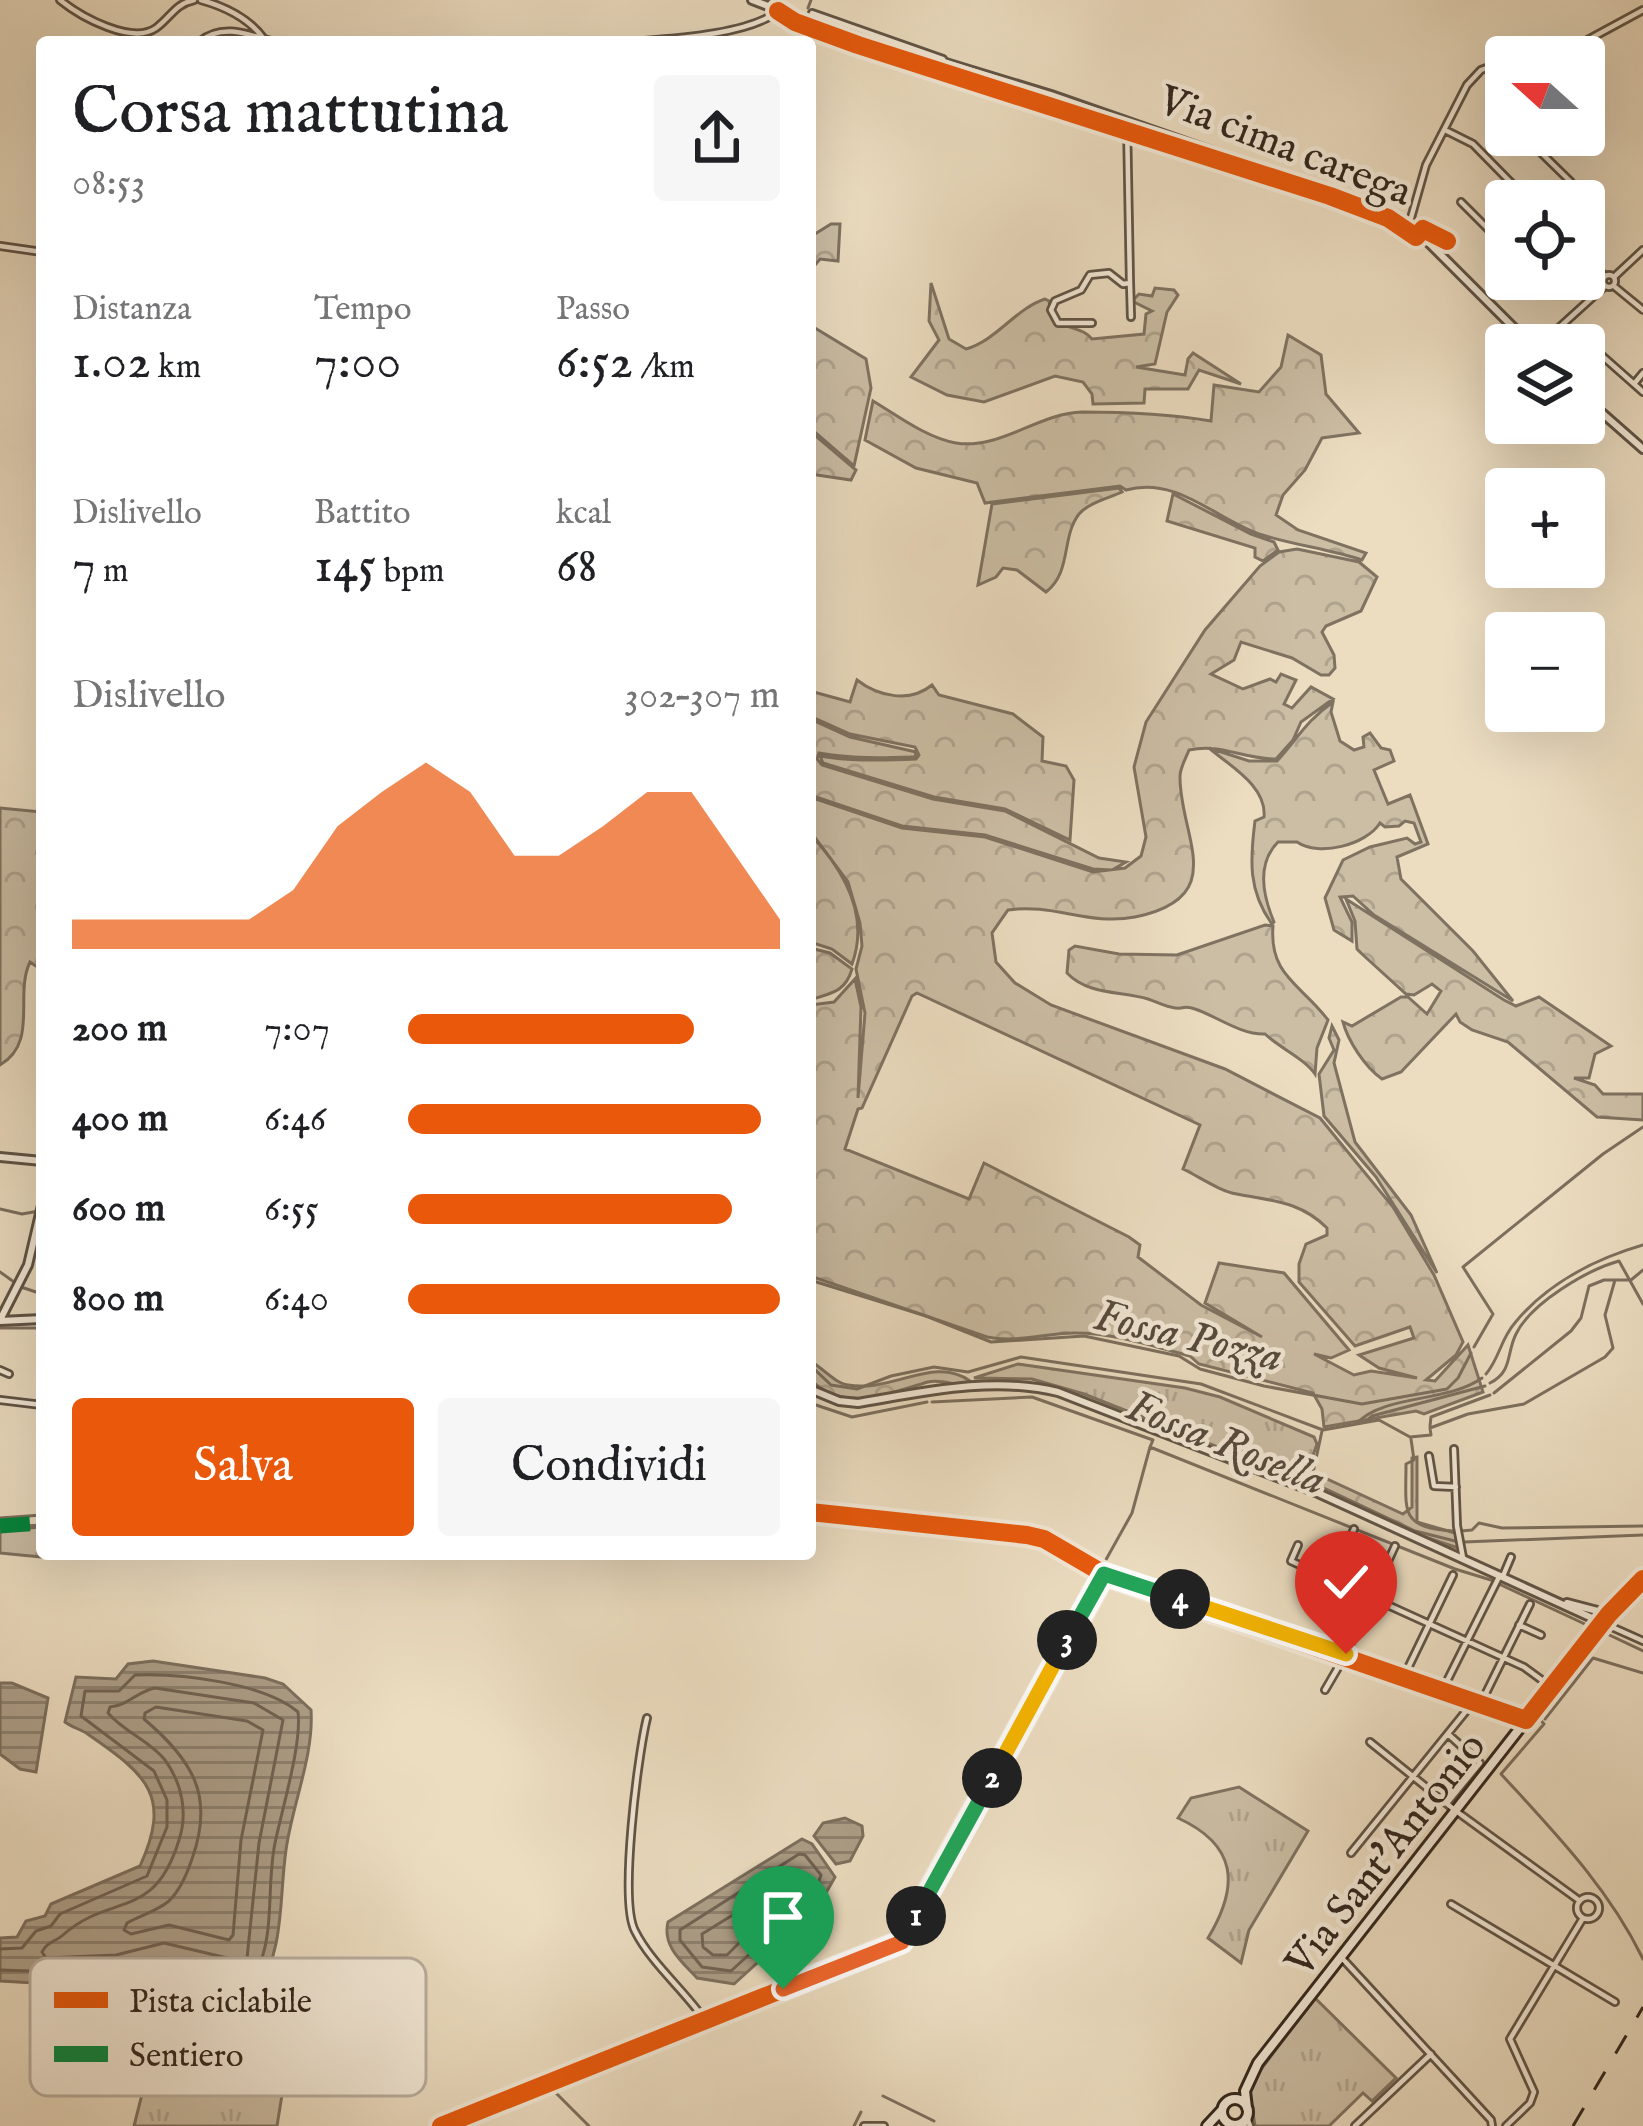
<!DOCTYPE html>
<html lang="it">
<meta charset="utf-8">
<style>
:root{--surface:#fff;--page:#f6f6f6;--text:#202124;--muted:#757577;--accent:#ea580c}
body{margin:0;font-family:"IM FELL English",serif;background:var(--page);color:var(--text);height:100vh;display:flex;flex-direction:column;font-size:45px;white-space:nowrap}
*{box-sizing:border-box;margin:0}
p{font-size:39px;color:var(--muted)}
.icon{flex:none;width:66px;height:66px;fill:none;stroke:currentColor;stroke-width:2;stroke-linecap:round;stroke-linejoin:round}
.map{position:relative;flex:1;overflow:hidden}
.details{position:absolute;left:36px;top:36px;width:780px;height:1524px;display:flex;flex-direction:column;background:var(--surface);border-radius:12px;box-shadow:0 12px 48px #0002}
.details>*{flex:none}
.needle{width:78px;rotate:291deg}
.buttons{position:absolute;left:1485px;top:36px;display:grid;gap:24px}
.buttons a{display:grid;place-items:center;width:120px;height:120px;border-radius:12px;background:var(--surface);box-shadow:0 12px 48px #0002;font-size:60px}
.pin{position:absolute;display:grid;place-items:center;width:102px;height:102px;color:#fff;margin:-123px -51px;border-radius:50% 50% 50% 0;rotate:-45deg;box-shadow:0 0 12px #0007}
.pin .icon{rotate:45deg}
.km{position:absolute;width:60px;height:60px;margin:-30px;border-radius:50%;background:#222;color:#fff;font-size:33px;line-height:60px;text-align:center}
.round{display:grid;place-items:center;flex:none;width:126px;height:126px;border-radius:12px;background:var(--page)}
.headline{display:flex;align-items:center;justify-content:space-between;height:204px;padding:0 36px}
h1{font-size:66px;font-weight:600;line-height:90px}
.stats{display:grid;grid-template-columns:repeat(3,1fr);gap:18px;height:204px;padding:12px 36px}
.stats div{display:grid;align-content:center}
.stats b{font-size:51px;font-weight:600}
.stats small{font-size:33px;font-weight:400}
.stats p{font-size:33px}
.chart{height:336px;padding:24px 36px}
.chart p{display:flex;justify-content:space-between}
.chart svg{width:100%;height:216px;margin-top:12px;fill:var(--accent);opacity:.7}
.action{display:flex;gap:24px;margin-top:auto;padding:24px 36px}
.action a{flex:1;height:138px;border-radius:12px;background:var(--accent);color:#fff;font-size:48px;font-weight:600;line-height:138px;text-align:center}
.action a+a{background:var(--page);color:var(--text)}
ul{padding:0 36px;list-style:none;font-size:39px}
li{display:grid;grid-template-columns:192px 144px 1fr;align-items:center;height:90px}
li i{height:30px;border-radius:15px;background:var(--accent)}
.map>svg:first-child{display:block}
.grass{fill:url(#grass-tufts);stroke:#7f7261;stroke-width:3}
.forest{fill:url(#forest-crowns);stroke:#7f7261;stroke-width:3;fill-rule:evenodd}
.water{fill:url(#water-rules);stroke:#7c6f5e;stroke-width:3}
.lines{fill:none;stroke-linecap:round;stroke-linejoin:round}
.shore{stroke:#706253;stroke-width:3}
.stream{stroke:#7c6f5e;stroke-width:3}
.minor-casing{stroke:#605446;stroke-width:10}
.tertiary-casing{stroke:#605446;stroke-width:12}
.secondary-casing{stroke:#32261d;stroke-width:14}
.minor{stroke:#f3e9d7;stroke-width:4.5}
.tertiary{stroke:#f3e9d7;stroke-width:6}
.secondary{stroke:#f3e9d7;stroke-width:8}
.rail{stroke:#32261d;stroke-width:3;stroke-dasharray:21 21;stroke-linecap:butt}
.quiet{stroke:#00873e;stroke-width:15;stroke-dasharray:30 15;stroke-linecap:butt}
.cycleway-casing{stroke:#f3e9d7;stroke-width:26}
.cycleway{stroke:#e8590c;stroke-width:18}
.split-1-casing{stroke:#fff;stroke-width:24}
.split-2-casing{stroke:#fff;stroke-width:24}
.split-3-casing{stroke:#fff;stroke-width:24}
.split-4-casing{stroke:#fff;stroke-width:24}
.split-5-casing{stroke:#fff;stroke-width:24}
.split-1{stroke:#f0652b;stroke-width:15}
.split-2{stroke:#22a559;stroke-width:15}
.split-3{stroke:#f5b400;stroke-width:15}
.split-4{stroke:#22a559;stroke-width:15}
.split-5{stroke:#f5b400;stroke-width:15}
.labels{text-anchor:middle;stroke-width:9;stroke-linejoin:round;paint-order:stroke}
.street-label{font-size:42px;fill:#32261d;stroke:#f3e9d7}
.water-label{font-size:45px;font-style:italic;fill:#574a3d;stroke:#f3e9d7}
.key{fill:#f3e9d7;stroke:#b9ae9f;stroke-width:3}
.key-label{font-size:33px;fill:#32261d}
</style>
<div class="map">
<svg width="1643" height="2126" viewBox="0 0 1643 2126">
<defs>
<pattern id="grass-tufts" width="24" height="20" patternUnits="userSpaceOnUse" patternTransform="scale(3)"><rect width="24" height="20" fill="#ccbea5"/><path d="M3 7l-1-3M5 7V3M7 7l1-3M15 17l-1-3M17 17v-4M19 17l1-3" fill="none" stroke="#b0a38e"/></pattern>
<pattern id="forest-crowns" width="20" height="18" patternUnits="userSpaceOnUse" patternTransform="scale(3)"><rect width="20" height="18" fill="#ccbea5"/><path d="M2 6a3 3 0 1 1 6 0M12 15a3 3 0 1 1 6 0" fill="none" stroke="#b0a38e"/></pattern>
<pattern id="water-rules" width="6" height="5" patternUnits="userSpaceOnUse" patternTransform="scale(3)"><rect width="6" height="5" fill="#ad9f89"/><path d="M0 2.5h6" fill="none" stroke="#8d816f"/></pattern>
</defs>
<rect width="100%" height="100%" fill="#ecddc1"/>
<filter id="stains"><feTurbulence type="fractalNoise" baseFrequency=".00167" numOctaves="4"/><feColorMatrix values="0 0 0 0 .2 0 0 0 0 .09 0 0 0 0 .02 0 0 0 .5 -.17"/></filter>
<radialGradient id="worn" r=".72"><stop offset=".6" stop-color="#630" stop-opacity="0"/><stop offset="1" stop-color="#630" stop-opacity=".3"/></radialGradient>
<path class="grass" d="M1018,1364L1185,1388L1220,1397L1314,1437L1317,1444L1304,1481L1084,1394L1032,1379L974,1378Z
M1239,1787L1308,1831L1249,1930L1241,1963L1208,1938C1240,1885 1237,1845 1178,1818L1191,1798Z
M1315,1998L1396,2078L1372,2101L1363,2093L1329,2126H1255L1250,2094L1252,2081Z
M165,2003L293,2026L277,2126H134Z"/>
<path class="forest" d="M831,224H840L838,261L820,259L810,271V237Z
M931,283L949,339L966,349C997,340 1015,309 1045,299L1049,301L1052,317H1057C1065,331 1082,326 1092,339L1144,334L1146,314L1152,311L1132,301L1139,294L1152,296L1155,288L1174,290L1178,295L1167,312L1155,364L1136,367L1185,375L1188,359L1193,353L1241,384L1199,370L1188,389H1145L1144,403L1093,404L1092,394L1083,382L1055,376L984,402L947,395L911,377L939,340L929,321Z
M810,325L866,359L871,388L854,466L810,428Z
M1288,335L1321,355L1326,394L1359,433L1322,438L1305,470L1283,495L1276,515L1298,530L1366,553L1362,560C1329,549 1293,545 1259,534C1214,518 1177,476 1126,490L1120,486L985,503L977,483L916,468L865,440L873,401C898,416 927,438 956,443C1000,450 1039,413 1082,412C1125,412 1169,414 1211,421L1214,385L1259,392L1281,367Z
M810,431L856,470L851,480L810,474Z
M1119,488L1122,492C1109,498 1088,503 1079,514C1061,537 1072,572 1046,592L1017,570L1003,568L996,577L978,585L992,504Z
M1173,494L1251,534L1274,542L1278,550L1263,561L1255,557V548L1167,521Z
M1297,549L1359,562L1377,577L1361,611L1326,626L1322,632L1334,655L1335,668L1329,675H1321L1292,658L1241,642L1234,660L1211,674L1243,689L1270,679L1276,682L1281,674L1296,680L1284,704L1292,708L1311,687L1333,699L1301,722L1293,740L1276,759C1242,759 1221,743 1189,750C1186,758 1180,768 1180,776C1179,836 1232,897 1135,917C1090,926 1053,903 1008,910L992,933L996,962L1015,983L1051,1005L1225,1069L1320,1118L1393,1207L1434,1275L1463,1342L1456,1355L1426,1380L1435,1381L1468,1345L1483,1392L1424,1414L1416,1411L1324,1427L1322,1409L1313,1393L1199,1364L1190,1356C1152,1346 1115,1333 1075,1333C1045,1333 1017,1343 987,1337L810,1276V1005L834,1002L855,979L861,1007L858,1098L865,1013L856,969L862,946L860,923L848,882L810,831V797L902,828L985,837L1093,872L1125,868L1141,856L1146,837L1134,767L1146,722L1205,630L1260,566L1279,552ZM917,993L1200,1125L1183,1169C1200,1177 1219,1191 1237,1194C1272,1201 1300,1201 1327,1228V1235L1306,1244L1299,1264V1282L1355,1346L1410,1327L1414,1338L1359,1355L1379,1368L1417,1378L1371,1371L1354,1375L1314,1354L1331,1358L1349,1350L1284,1273L1219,1263L1205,1303L1262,1337L1201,1305L1138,1257L1140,1245L1129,1237L984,1163L969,1199L845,1149L858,1109L862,1108L912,996Z
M857,680C879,697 910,703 932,685L939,695L1013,714L1043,737L1042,761L1066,766L1074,780L1070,840L1005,809L934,797L823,763L820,756C853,762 883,760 916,759L919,755L915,747L850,734L810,716V691L850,702Z
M1333,702L1331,712L1340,741L1354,750L1364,747L1363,737L1370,733L1381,748L1390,750L1394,761L1374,770L1388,804L1410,795L1428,844L1397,857L1401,879L1473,951L1513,1001L1374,915L1353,896L1340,897L1352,922V941L1334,930L1325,898L1343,860L1370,847L1407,838L1415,844L1421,842L1414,823L1405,821L1399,826L1385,827L1380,823C1366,845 1319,857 1297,842H1278C1256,864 1263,896 1274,922L1272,924C1248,891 1250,860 1255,821L1264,817C1267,786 1230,766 1209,748L1249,761H1277C1299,737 1305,722 1333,702Z
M810,719L850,737L916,752L915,757C882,758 852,759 819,753L817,759L822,765L933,799L1005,811L1099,858L1126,862L1112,870L1093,869L985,835L902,826L810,795Z
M0,808L42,812V970L30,962C14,995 39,1042 0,1065Z
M810,834C843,869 870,915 852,964L832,949L810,942Z
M1346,899L1504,1000L1516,1006L1539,997L1611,1046L1595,1054L1589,1078H1574L1595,1085L1603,1094H1643V1120L1597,1117L1508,1042L1472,1030L1460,1022L1456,1014L1401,1072L1382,1079C1365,1067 1348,1041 1343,1022L1352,1026L1401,997H1408L1427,1014L1441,991L1432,984L1414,995L1406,994L1362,954L1357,949L1355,921Z
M1265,925L1273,926C1269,976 1301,984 1328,1020L1317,1048L1315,1074C1305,1059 1280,1048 1265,1034C1241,1035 1216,1016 1195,1009C1184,1005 1186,1009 1175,1008C1166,1007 1157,1002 1148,999C1120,991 1088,995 1067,973L1069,950L1075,946L1119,954L1177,955Z
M810,948L830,953L852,969C845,993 830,993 810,1000Z
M1332,1026L1339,1040L1334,1063L1355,1142L1411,1215L1437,1273L1376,1177L1324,1116L1319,1074L1334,1050L1329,1038Z
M815,1364C825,1371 836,1383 848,1385C892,1393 934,1355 970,1381L966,1386C954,1385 940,1379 928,1382C889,1393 844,1414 810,1379V1367Z
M1417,1457V1522L1455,1533L1458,1548L1419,1535L1309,1484L1310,1473H1314L1403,1514L1412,1507V1458Z
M42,1525V1554H65L41,1557L0,1553V1527Z"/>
<path class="water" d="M153,1661L265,1678L283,1684L311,1710C314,1756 292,1805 286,1850C279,1897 285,1951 256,1993H249L164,1970L145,1977L87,1986L0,1981V1938L17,1937L26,1921L45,1916L51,1904L140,1866C172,1796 147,1775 89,1735C81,1729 73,1728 65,1722L76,1677L116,1679L128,1664Z
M0,1683H12L48,1698L36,1772L20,1769L0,1754Z
M845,1818L862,1826L863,1836L850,1861L836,1864L814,1836L823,1823Z
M802,1839L812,1844L835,1877L823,1898L794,1926L782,1925L779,1943L734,1984L697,1978C682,1962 662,1946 668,1922Z"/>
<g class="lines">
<path class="shore" d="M155,1688L254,1703L283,1720L259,1843L247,1958L240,1961L164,1943L116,1955L46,1958L42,1952C48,1941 54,1943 63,1935C111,1892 154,1922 179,1840C188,1813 182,1783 165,1760C150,1741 124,1732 108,1713L110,1707C129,1705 138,1691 155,1688Z
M156,1707L247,1721L263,1730L241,1840L233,1935L229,1940L169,1925L131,1934L124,1930L127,1923C140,1916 157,1911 169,1901C180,1890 187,1874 192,1859C215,1795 192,1760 144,1719L145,1713Z
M799,1854L805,1855L821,1875C813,1904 796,1905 774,1917L768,1937L731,1971L702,1967L680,1940V1930Z
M757,1900L761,1907L753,1929L727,1955H713L703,1947L702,1934Z
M0,1949L22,1948L36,1931L51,1926L60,1914L147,1876L167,1827V1800L154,1771L81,1716L85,1691H119L135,1675C180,1673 264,1683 298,1712C302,1744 282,1809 275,1843C266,1886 276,1935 255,1975L248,1979L164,1958L86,1973L0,1970"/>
<path class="stream" d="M808,8L811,0
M0,1209L22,1214L39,1211
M0,1272L21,1287L42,1294
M810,1280L926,1316L991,1342L1084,1336L1179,1356L1200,1369L1264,1386L1362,1404L1447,1389L1458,1378L1471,1353
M0,1328H42
M1474,1347L1493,1314L1463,1267L1603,1154L1643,1127
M810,1365L831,1385L857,1389L891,1376L934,1367L968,1372L1021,1357L1201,1384L1323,1430L1379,1420L1410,1437L1431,1435L1430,1428L1468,1414L1524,1404L1605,1357L1613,1348L1605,1315L1615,1280H1631L1643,1270
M1486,1374C1499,1359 1501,1339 1514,1324C1546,1284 1595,1259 1643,1245
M1490,1383C1513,1371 1506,1354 1516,1334C1531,1303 1587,1270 1619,1261L1643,1304
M1494,1393L1571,1331L1581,1318L1589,1286L1604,1280H1615
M932,1402L1032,1397L1153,1440L1150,1447L1455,1569L1491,1580
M810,1403L852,1417L927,1402
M1365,1422L1372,1416L1485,1386
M1357,1423C1385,1394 1447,1403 1482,1378
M1430,1426L1431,1417L1490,1395
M1322,1431L1311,1482L1415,1531L1455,1541
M1411,1439L1414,1460L1406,1464C1406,1512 1399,1527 1453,1531
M810,1506L1030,1530L1118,1574L1538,1717L1544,1724L1501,1774C1555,1833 1608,1887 1643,1959
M810,1517L1033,1543L1097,1575L1099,1572
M0,1518L42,1515
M0,1530L42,1527
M1461,1531L1472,1530L1479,1523L1502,1528L1643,1526
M1464,1542L1643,1535
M1103,1565L1132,1513L1150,1447
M1499,1584L1589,1626
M1603,1632L1643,1651
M1545,1719L1593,1658L1643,1673
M550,2087L589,2126
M883,2096L934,2121
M458,2126L542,2089
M854,2126L861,2112"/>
<defs>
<path id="minor" d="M60,0C81,17 132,45 156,28C171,17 175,4 194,0
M201,0C226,7 249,18 264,39
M812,13L943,59
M199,42C222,23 248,34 274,42
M632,42C670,39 749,35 778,11
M1537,57L1571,49L1643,10
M1445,130L1473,144L1529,201
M1523,135L1571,182L1554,201
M1461,202L1506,247
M1409,225L1426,165L1467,85L1481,70L1506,61
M0,246L42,252
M1584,256L1605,276
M1603 281a6 6 0 1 1 12 0a6 6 0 1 1-12 0Z
M1614,277L1643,250
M1538,279L1545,286
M1130,283L1131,317
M1615,287L1643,310
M1092,323H1058L1051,310L1055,301L1081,290L1090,275L1109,273L1123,284L1130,283L1127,123
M1540,345L1605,286
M1600,354L1634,384
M1643,373L1634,384L1643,392
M0,1370L9,1374
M0,1400L42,1405
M1454,1449L1457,1526L1463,1558
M1429,1456L1434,1486L1456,1487
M1298,1545L1291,1561L1524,1667L1550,1686
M1503,1576L1511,1557
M1331,1578L1354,1529
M1605,1624L1643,1641
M1519,1625L1541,1635
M1349,1647L1395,1546
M1408,1668L1453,1575
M1447,1681L1500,1575
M1325,1690L1346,1654
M1485,1695L1530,1604
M647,1718C638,1754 619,1901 635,1931C651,1963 683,1989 704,2019
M1370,1742L1456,1811L1580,1901
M1447,1803L1480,1763L1448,1734
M1351,1853L1475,1700
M1577 1908a11 11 0 1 1 22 0a11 11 0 1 1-22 0Z
M1451,1904L1615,2002
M1341,1957L1491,2120L1492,2126
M1247,2117L1250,2126
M1239,2125L1245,2126
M864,2126H884
M1355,2126L1431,2054
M1506,2126L1530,2103L1534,2092L1510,2039L1583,1918"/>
<path id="tertiary" d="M752,0L808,21L1051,95L1381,210L1419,233L1531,345
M1584,397L1643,449
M0,1157L42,1161
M0,1320L28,1265L42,1205
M0,1321L42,1319
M810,1389L839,1401L858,1403C923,1392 993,1376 1058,1392L1318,1493L1603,1623
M1567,1603L1609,1614
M441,2126L901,1942L1104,1574L1526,1720"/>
<path id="secondary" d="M1222 2112a13 13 0 1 1 26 0a13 13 0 1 1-26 0Z
M1247,2108L1245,2091L1258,2063L1609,1614L1643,1579
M1207,2126L1221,2111"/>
</defs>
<use href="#minor" class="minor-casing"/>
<use href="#tertiary" class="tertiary-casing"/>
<use href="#secondary" class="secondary-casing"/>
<use href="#minor" class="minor"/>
<use href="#tertiary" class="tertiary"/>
<use href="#secondary" class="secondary"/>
<path class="rail" d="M1573,2126L1643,2007"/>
<path class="quiet" d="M0,1526L42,1523"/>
<defs>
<path id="cycleway" d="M778,11L795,22L858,45L1330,196L1388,218L1416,237L1423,229L1447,241
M810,1512L1027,1535L1044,1539L1104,1574L1526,1720L1609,1614L1643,1579
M441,2126L901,1942L1104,1574"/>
</defs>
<use href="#cycleway" class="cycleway-casing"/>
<use href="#cycleway" class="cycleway"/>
</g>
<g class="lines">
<defs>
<path id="split-1" d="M783,1989L902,1942L916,1916"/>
<path id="split-2" d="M916,1916L992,1778"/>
<path id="split-3" d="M992,1778L1067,1640"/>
<path id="split-4" d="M1067,1640L1104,1574L1180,1599"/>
<path id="split-5" d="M1180,1599L1346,1654"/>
</defs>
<use href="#split-1" class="split-1-casing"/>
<use href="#split-2" class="split-2-casing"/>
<use href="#split-3" class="split-3-casing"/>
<use href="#split-4" class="split-4-casing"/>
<use href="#split-5" class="split-5-casing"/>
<use href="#split-1" class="split-1"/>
<use href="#split-2" class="split-2"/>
<use href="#split-3" class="split-3"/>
<use href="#split-4" class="split-4"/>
<use href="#split-5" class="split-5"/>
</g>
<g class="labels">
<g class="street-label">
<text transform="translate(1286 144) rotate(21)" y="15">Via cima carega</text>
<text transform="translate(1384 1853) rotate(-52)" y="15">Via Sant'Antonio</text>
</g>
<g class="water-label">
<text transform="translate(1189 1334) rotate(13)" y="16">Fossa Pozza</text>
<text transform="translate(1227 1441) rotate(22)" y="16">Fossa Rosella</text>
</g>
</g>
<rect x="30" y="1958" width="396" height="138" rx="18" class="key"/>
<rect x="54" y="1992" width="54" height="16" fill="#e8590c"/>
<rect x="54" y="2046" width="54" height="16" fill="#00873e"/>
<g class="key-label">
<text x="129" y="2012">Pista ciclabile</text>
<text x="129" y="2066">Sentiero</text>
</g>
<rect width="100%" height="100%" filter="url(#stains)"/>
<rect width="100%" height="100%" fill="url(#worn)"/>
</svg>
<div class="buttons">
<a><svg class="needle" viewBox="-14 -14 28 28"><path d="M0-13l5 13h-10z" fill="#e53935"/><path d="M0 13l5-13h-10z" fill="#757577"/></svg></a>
<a><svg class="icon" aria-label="locate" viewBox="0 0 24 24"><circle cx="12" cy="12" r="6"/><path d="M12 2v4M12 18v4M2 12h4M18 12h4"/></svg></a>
<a><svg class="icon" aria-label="layers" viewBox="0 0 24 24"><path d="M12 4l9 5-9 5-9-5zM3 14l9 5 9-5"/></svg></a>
<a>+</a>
<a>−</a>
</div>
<div class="pin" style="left:783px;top:1989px;background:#1e9e55"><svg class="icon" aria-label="arrive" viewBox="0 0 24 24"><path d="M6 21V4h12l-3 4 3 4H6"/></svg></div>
<div class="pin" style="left:1346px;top:1654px;background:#d93025"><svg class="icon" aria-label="check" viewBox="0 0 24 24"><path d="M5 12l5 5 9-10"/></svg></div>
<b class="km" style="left:916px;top:1916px">1</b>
<b class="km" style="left:992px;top:1778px">2</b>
<b class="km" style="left:1067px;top:1640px">3</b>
<b class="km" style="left:1180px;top:1599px">4</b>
<section class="details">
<div class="headline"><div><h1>Corsa mattutina</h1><p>08:53</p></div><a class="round"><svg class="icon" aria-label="share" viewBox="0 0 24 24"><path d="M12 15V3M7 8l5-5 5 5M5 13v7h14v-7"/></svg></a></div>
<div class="stats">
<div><p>Distanza</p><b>1.02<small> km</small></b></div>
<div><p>Tempo</p><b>7:00</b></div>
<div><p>Passo</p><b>6:52<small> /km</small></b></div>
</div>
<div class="stats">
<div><p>Dislivello</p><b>7<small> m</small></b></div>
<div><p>Battito</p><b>145<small> bpm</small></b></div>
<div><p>kcal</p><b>68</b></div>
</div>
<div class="chart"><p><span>Dislivello</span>302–307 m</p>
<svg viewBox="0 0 160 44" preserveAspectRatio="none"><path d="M0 44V38L10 38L20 38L30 38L40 38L50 32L60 19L70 12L80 6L90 12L100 25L110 25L120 19L130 12L140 12L150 25L160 38V44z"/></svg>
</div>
<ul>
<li><b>200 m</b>7:07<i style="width:77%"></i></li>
<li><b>400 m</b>6:46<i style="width:95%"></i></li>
<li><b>600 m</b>6:55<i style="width:87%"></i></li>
<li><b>800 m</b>6:40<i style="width:100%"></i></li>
</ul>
<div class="action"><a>Salva</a><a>Condividi</a></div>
</section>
</div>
